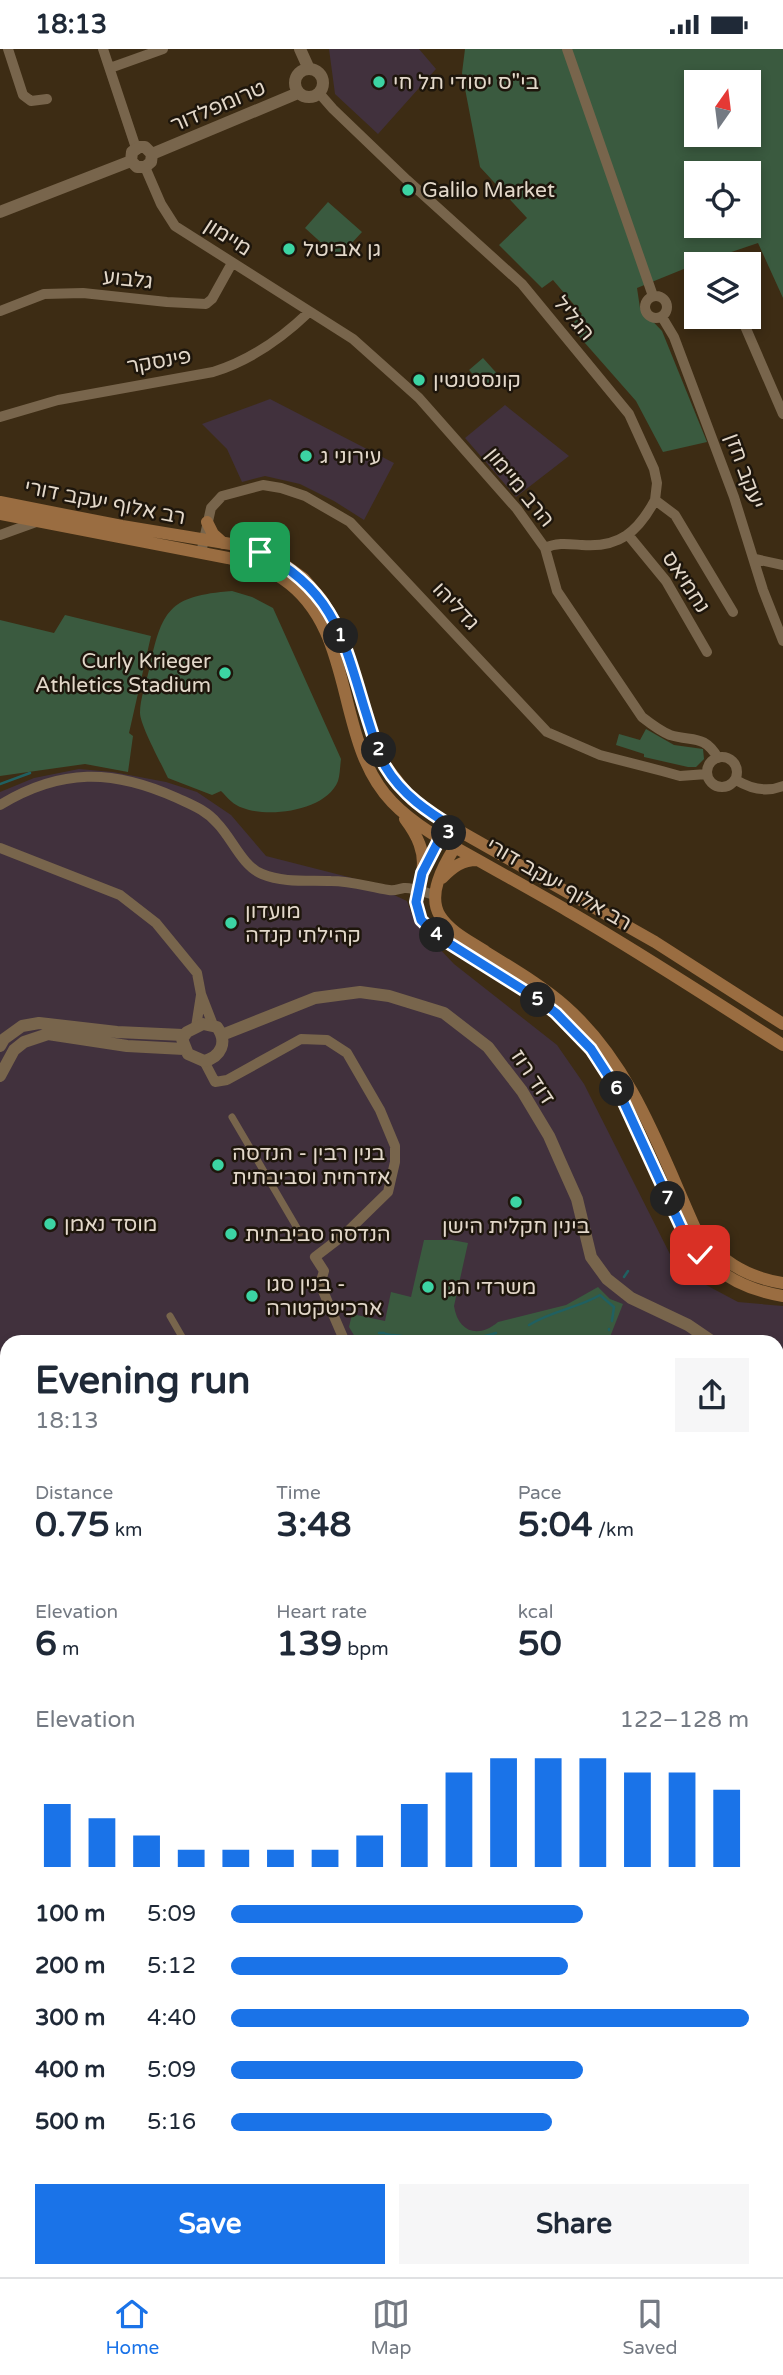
<!DOCTYPE html>
<meta charset="utf-8">
<style>
:root{--surface:#fff;--page:#f6f6f7;--text:#1f2937;--muted:#747a83;--line:#e0e1e3;--accent:#1a73e8}
body{margin:0;font-family:"Varela Round",Heebo,sans-serif;background:var(--page);color:var(--text);height:100vh;display:flex;flex-direction:column;font-size:26px;white-space:nowrap}
*{box-sizing:border-box;margin:0}
p{font-size:23px;color:var(--muted)}
.icon{flex:none;width:38px;height:38px;fill:none;stroke:currentColor;stroke-width:2;stroke-linecap:round;stroke-linejoin:round}
.map{position:relative;flex:1;overflow:hidden}
.panel{position:absolute;left:0px;top:1286px;width:784px;height:943px;display:flex;flex-direction:column;background:var(--surface);border-radius:21px 21px 0 0;box-shadow:0 4px 10px #0003}
.panel>*{flex:none}
.needle{width:46px;rotate:14deg}
.fabs{position:absolute;left:684px;top:21px;display:grid;gap:14px}
.fabs a{display:grid;place-items:center;width:77px;height:77px;border-radius:0px;background:var(--surface);box-shadow:0 4px 10px #0003;font-size:35px}
.pin{position:absolute;display:grid;place-items:center;width:60px;height:60px;color:#fff;margin:-30px;border-radius:14px;box-shadow:0 4px 10px #0006}
.km{position:absolute;width:35px;height:35px;margin:-18px;border-radius:50%;background:#222;color:#fff;font-size:19px;line-height:35px;text-align:center}
.round{display:grid;place-items:center;flex:none;width:74px;height:74px;border-radius:0px;background:var(--page)}
.head{display:flex;align-items:center;justify-content:space-between;height:119px;padding:0 35px}
h1{font-size:38px;font-weight:800;line-height:52px}
.stats{display:grid;grid-template-columns:repeat(3,1fr);gap:10px;height:119px;padding:7px 35px}
.stats div{display:grid;align-content:center}
.stats b{font-size:35px;font-weight:800}
.stats small{font-size:19px;font-weight:400}
.stats p{font-size:19px}
.chart{height:196px;padding:14px 35px}
.chart p{display:flex;justify-content:space-between}
.chart svg{width:100%;height:126px;margin-top:7px;stroke:var(--accent);stroke-width:6}
.cta{display:flex;gap:14px;margin-top:auto;padding:14px 35px}
.cta a{flex:1;height:80px;border-radius:0px;background:var(--accent);color:#fff;font-size:28px;font-weight:800;line-height:80px;text-align:center}
.cta a+a{background:var(--page);color:var(--text)}
ul{padding:0 35px;list-style:none;font-size:23px}
li{display:grid;grid-template-columns:112px 84px 1fr;align-items:center;height:52px}
li i{height:18px;border-radius:9px;background:var(--accent)}
.status{display:flex;justify-content:space-between;align-items:center;height:49px;padding:0 35px;background:var(--surface);direction:ltr}
.status svg{height:19px;fill:currentColor}
.tab-bar{display:flex;justify-content:space-around;align-items:center;height:98px;border-top:2px solid var(--line);background:var(--surface);font-size:19px;color:var(--muted)}
.tab-bar a{display:grid;justify-items:center;gap:4px}
.tab-bar .active{color:var(--accent)}
.map>svg:first-child{display:block}
.education{fill:#41313d}
.green{fill:#3a5a3f;fill-rule:evenodd}
.forest{fill:#3e6c46}
.lines{fill:none;stroke-linecap:round;stroke-linejoin:round}
.stream{stroke:#206061;stroke-width:2.5}
.pedestrian{stroke:#78654c;stroke-width:7}
.minor{stroke:#78654c;stroke-width:10}
.tertiary{stroke:#78654c;stroke-width:12}
.secondary{stroke:#9a6d41;stroke-width:12}
.route-casing{stroke:#fff;stroke-width:14}
.route{stroke:#1a73e8;stroke-width:9}
.poi-dot{fill:#3cd4a3;stroke:#1e160c;stroke-width:2.5}
.labels{text-anchor:middle;stroke-width:5;stroke-linejoin:round;paint-order:stroke}
.poi-label{font-size:21px;fill:#e3d8ca;stroke:#1e160c;text-anchor:start}
.street-label{font-size:21px;fill:#e3d8ca;stroke:#1e160c}
</style>
<div class="status"><b>18:13</b><svg viewBox="0 0 49 12"><path d="M0 12V9h3v3zM5 12V6h3v6zM10 12V3h3v9zM15 12V0h3v12zM26 1h20v11H26zM47 4h2v5h-2z"/></svg></div>
<div class="map">
<svg width="783" height="2228" viewBox="0 0 783 2228">
<rect width="100%" height="100%" fill="#3d2c14"/>
<path class="education" d="M329,0H419L436,20L378,85L335,45Z
M270,350L394,414L364,471L334,452L300,435L265,427L242,433L227,400L202,375Z
M505,356L569,407L516,448L465,389Z
M79,720L113,723L166,733L197,743L231,766L266,807L364,832L407,852L415,874L454,915L557,996L584,1035L678,1221L738,1253L783,1257V2030L777,2039V1293H7V2024H0V743L34,729Z"/>
<path class="green" d="M465,0H783V249L758,194L696,215L637,239L640,259L662,282L707,393L663,403L636,352L570,277L582,265L553,231L542,239L499,196L527,169L480,118L462,24ZM696,33H749V86H696ZM696,124H749V177H696Z
M328,153L362,183L338,209L305,179Z
M483,309L501,329L488,341L469,321Z
M232,542L252,548L273,559L341,710C340,717 340,726 338,732C326,762 269,769 243,759C233,756 228,749 221,742L212,746L168,729C162,716 140,676 140,664C140,650 146,634 149,621C162,561 168,547 232,542Z
M65,566L151,587L129,684L133,687L128,723L85,715L0,727V571L54,584Z
M646,680L674,696L703,700L704,710L696,718H688L644,708V705L616,696L619,685L640,691Z
M424,1191H452L468,1194L454,1257C458,1283 478,1290 498,1273L566,1256L598,1238L610,1250L623,1255L608,1293H358L349,1278L352,1265L385,1272L391,1243L411,1248Z
M0,1476L7,1489V1580L0,1589Z"/>
<path class="forest" d="M0,2025H7V2222H756L758,2228H0Z"/>
<g class="lines">
<path class="stream" d="M0,735L30,724
M624,1228L628,1222
M529,1276C551,1262 578,1259 600,1246L614,1258L612,1272
M609,1281V1280
M379,1284H384
M386,1285L391,1286
M393,1286L402,1287L405,1293
M485,1287L496,1284
M487,1287L500,1293
M522,1293L527,1287
M777,1881L783,1885
M578,2228V2222"/>
<path class="pedestrian" d="M232,1068L300,1184
M170,1267L185,1293"/>
<path class="minor" d="M8,0L23,46L31,52L47,50
M103,0L136,99
M567,0L653,247
M110,19L163,0
M319,44L333,60L407,131L522,235L629,365L654,420L657,434L655,451L675,466L733,563
M145,118L161,155L175,177L353,290L419,349L517,460L545,499L557,542L642,668C651,675 660,682 670,686C693,693 704,685 718,709
M645 258a11 11 0 1 1 22 0a11 11 0 1 1-22 0Z
M0,262L44,245L83,244L167,253L206,255L212,250L232,214
M662,268L674,288L734,448L763,541L783,592
M741,268L783,365
M0,368L58,351L213,323C249,312 282,289 309,263
M0,486L36,473
M629,487L666,532L707,603
M545,499C557,493 569,495 582,496C619,499 638,483 655,451
M201,504L211,459L222,447L263,436L281,439L305,447L350,473L547,683L600,706L662,722L680,727L707,725
M755,510L783,516
M707 723a15 15 0 1 1 30 0a15 15 0 1 1-30 0Z
M736,731C751,740 766,744 783,737
M0,756C61,719 113,720 177,749C192,756 206,761 217,774C232,789 242,817 262,825C284,834 308,831 331,832C351,832 369,838 389,841C395,842 398,840 404,839C413,838 426,844 435,846
M0,799L120,846L156,874L197,924L201,945L213,976
M196,978L201,946
M204,1012L215,1033L227,1031L301,990L327,991L347,1004L380,1061L395,1097V1113L388,1143L345,1185L315,1208L324,1222L320,1235L345,1293
M0,1606L7,1595
M0,1617L7,1615
M0,1910L7,1909
M777,2009L782,2010
M0,2015L7,2014
M777,2089L783,2099"/>
<path class="tertiary" d="M300,0L309,20
M295 34a14 14 0 1 1 28 0a14 14 0 1 1-28 0Z
M152,105L298,44
M131,112L132,103L139,98H145L152,105
M131,112L137,118H145L151,113L152,105
M0,163L131,112
M203,975L217,978C228,993 221,1008 204,1012L188,1005L182,990L187,983Z
M222,986L315,949L360,943L389,947L444,964L488,998L522,1042L549,1087L560,1112L577,1150L591,1208L607,1230L631,1249L688,1276L713,1293
M0,997L4,990L22,977L39,974L117,983L183,986
M0,1027L14,1001L24,993L48,985L127,997L184,1000
M777,1364L783,1371
M0,1462L7,1473
M777,1600L783,1597
M777,1863L783,1867"/>
<path class="secondary" d="M0,453L122,477L237,496L260,503L285,516L303,529L321,550L334,571L346,598L375,693L385,716L412,751L456,780L655,893L783,975
M0,465L228,509C247,514 267,519 283,530C358,581 333,692 392,753C415,777 447,794 476,810C506,827 537,844 568,862C641,904 712,951 783,996
M207,473L213,485L223,494
M405,770C417,786 426,803 422,824C419,840 412,854 421,870C431,886 451,896 467,906C497,924 528,941 555,964C621,1020 647,1106 683,1182C706,1219 739,1240 783,1247
M455,791V798C443,817 427,846 440,867C450,883 471,893 486,903C513,920 541,936 565,957C631,1015 660,1101 695,1179C718,1210 744,1228 783,1234
M424,819L440,789L446,785
M442,829C453,818 462,811 477,811"/>
</g>
<g class="lines">
<defs>
<path id="route" d="M260,503C333,540 343,588 365,661C371,680 376,699 385,717C402,746 428,763 456,780L440,789L422,824L416,853L421,871L439,888L538,950L556,964L591,1000L620,1045L683,1182L700,1206"/>
</defs>
<use href="#route" class="route-casing"/>
<use href="#route" class="route"/>
</g>
<g class="poi-dot">
<circle cx="379" cy="33" r="7"/>
<circle cx="408" cy="141" r="7"/>
<circle cx="289" cy="200" r="7"/>
<circle cx="419" cy="331" r="7"/>
<circle cx="306" cy="407" r="7"/>
<circle cx="225" cy="624" r="7"/>
<circle cx="231" cy="874" r="7"/>
<circle cx="218" cy="1116" r="7"/>
<circle cx="516" cy="1153" r="7"/>
<circle cx="50" cy="1175" r="7"/>
<circle cx="231" cy="1185" r="7"/>
<circle cx="428" cy="1238" r="7"/>
<circle cx="252" cy="1247" r="7"/>
</g>
<g class="labels">
<g class="poi-label">
<text x="393" y="40">בי"ס יסודי תל חי</text>
<text x="422" y="148">Galilo Market</text>
<text x="303" y="207">גן אביטל</text>
<text x="433" y="338">קונסטנטין</text>
<text x="320" y="414">עירוני ג</text>
<text x="211" y="619" text-anchor="end">Curly Krieger<tspan x="211" dy="24">Athletics Stadium</tspan></text>
<text x="245" y="869">מועדון<tspan x="245" dy="24">קהילתי קנדה</tspan></text>
<text x="232" y="1111">בנין רבין - הנדסה<tspan x="232" dy="24">אזרחית וסביבתית</tspan></text>
<text x="64" y="1182">מוסד נאמן</text>
<text x="516" y="1184" text-anchor="middle">בינין חקלית הישן</text>
<text x="245" y="1192">הנדסה סביבתית</text>
<text x="266" y="1242">בנין סגו -<tspan x="266" dy="24">ארכיטקטורה</tspan></text>
<text x="442" y="1245">משרדי הגן</text>
</g>
<g class="street-label">
<text transform="translate(218 57) rotate(-23)" y="7">טרומפלדור</text>
<text transform="translate(228 188) rotate(33)" y="7">מיימון</text>
<text transform="translate(128 230) rotate(6)" y="7">גלבוע</text>
<text transform="translate(574 269) rotate(50)" y="7">הגליל</text>
<text transform="translate(159 312) rotate(-10)" y="7">פינסקר</text>
<text transform="translate(745 422) rotate(70)" y="7">יעקב חזן</text>
<text transform="translate(520 438) rotate(51)" y="7">הרב מיימון</text>
<text transform="translate(105 453) rotate(11)" y="7">רב אלוף יעקב דורי</text>
<text transform="translate(686 533) rotate(57)" y="7">נחמיאס</text>
<text transform="translate(456 557) rotate(47)" y="7">גדליהו</text>
<text transform="translate(559 835) rotate(30)" y="7">רב אלוף יעקב דורי</text>
<text transform="translate(533 1028) rotate(56)" y="7">דוד רוז</text>
</g>
</g>
</svg>
<div class="fabs">
<a><svg class="needle" viewBox="-14 -14 28 28"><path d="M0-13l5 13h-10z" fill="#e53935"/><path d="M0 13l5-13h-10z" fill="#747a83"/></svg></a>
<a><svg class="icon" aria-label="locate" viewBox="0 0 24 24"><circle cx="12" cy="12" r="6"/><path d="M12 2v4M12 18v4M2 12h4M18 12h4"/></svg></a>
<a><svg class="icon" aria-label="layers" viewBox="0 0 24 24"><path d="M12 4l9 5-9 5-9-5zM3 14l9 5 9-5"/></svg></a>
</div>
<div class="pin" style="left:260px;top:503px;background:#1e9e55"><svg class="icon" aria-label="arrive" viewBox="0 0 24 24"><path d="M6 21V4h12l-3 4 3 4H6"/></svg></div>
<div class="pin" style="left:700px;top:1206px;background:#d93025"><svg class="icon" aria-label="check" viewBox="0 0 24 24"><path d="M5 12l5 5 9-10"/></svg></div>
<b class="km" style="left:341px;top:587px">1</b>
<b class="km" style="left:379px;top:701px">2</b>
<b class="km" style="left:449px;top:784px">3</b>
<b class="km" style="left:437px;top:886px">4</b>
<b class="km" style="left:538px;top:951px">5</b>
<b class="km" style="left:617px;top:1040px">6</b>
<b class="km" style="left:668px;top:1150px">7</b>
<section class="panel">
<div class="head"><div><h1>Evening run</h1><p>18:13</p></div><a class="round"><svg class="icon" aria-label="share" viewBox="0 0 24 24"><path d="M12 15V3M7 8l5-5 5 5M5 13v7h14v-7"/></svg></a></div>
<div class="stats">
<div><p>Distance</p><b>0.75<small> km</small></b></div>
<div><p>Time</p><b>3:48</b></div>
<div><p>Pace</p><b>5:04<small> /km</small></b></div>
</div>
<div class="stats">
<div><p>Elevation</p><b>6<small> m</small></b></div>
<div><p>Heart rate</p><b>139<small> bpm</small></b></div>
<div><p>kcal</p><b>50</b></div>
</div>
<div class="chart"><p><span>Elevation</span>122–128 m</p>
<svg viewBox="0 0 160 44" preserveAspectRatio="none"><path d="M5 44V22M15 44V27M25 44V33M35 44V38M45 44V38M55 44V38M65 44V38M75 44V33M85 44V22M95 44V11M105 44V6M115 44V6M125 44V6M135 44V11M145 44V11M155 44V17"/></svg>
</div>
<ul>
<li><b>100 m</b>5:09<i style="width:68%"></i></li>
<li><b>200 m</b>5:12<i style="width:65%"></i></li>
<li><b>300 m</b>4:40<i style="width:100%"></i></li>
<li><b>400 m</b>5:09<i style="width:68%"></i></li>
<li><b>500 m</b>5:16<i style="width:62%"></i></li>
</ul>
<div class="cta"><a>Save</a><a>Share</a></div>
</section>
</div>
<nav class="tab-bar">
<a class="active"><svg class="icon" aria-label="home" viewBox="0 0 24 24"><path d="M3 11l9-7 9 7M6 9v11h12V9"/></svg>Home</a>
<a><svg class="icon" aria-label="map" viewBox="0 0 24 24"><path d="M3 6l6-2 6 2 6-2v14l-6 2-6-2-6 2zM9 4v14M15 6v14"/></svg>Map</a>
<a><svg class="icon" aria-label="saved" viewBox="0 0 24 24"><path d="M7 4h10v16l-5-4-5 4z"/></svg>Saved</a>
</nav>
